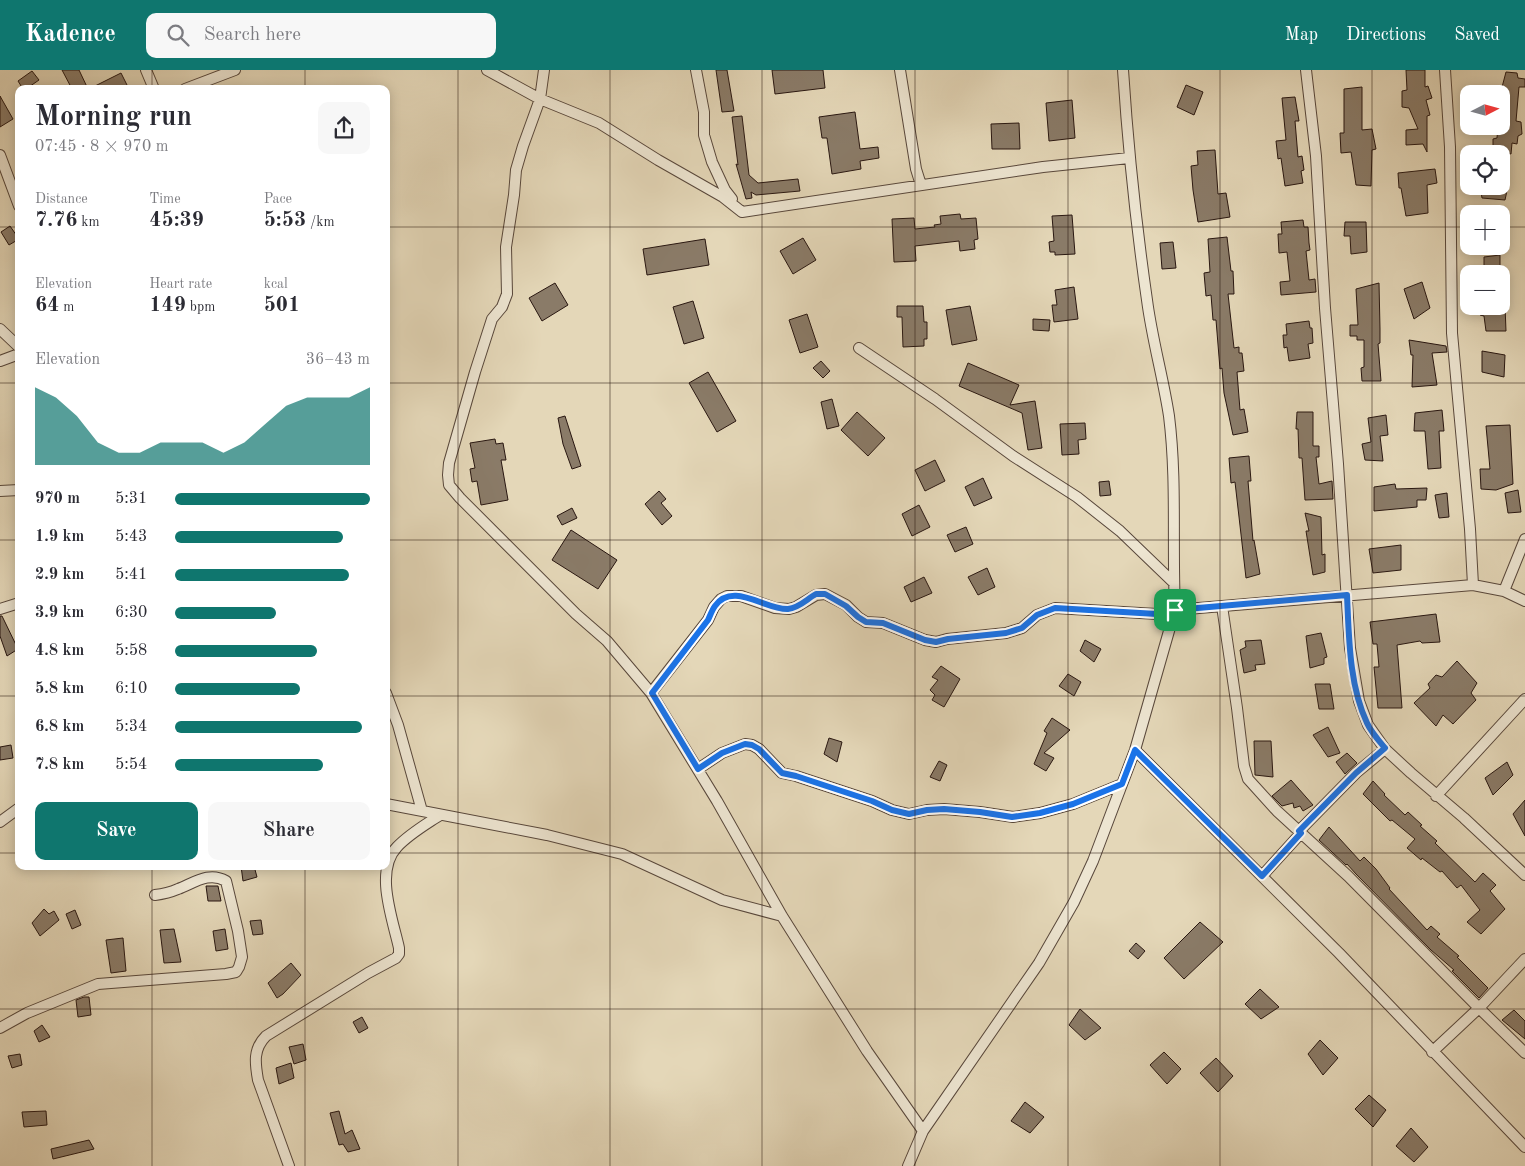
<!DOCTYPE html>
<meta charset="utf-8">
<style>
:root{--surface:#fff;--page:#f7f7f7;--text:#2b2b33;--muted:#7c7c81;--accent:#0f766e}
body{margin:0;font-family:"Old Standard TT",serif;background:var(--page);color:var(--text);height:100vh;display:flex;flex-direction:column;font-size:19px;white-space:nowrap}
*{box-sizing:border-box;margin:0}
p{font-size:16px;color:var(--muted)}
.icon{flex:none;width:28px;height:28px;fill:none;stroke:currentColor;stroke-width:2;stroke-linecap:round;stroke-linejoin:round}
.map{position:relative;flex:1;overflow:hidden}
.drawer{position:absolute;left:15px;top:15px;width:375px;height:785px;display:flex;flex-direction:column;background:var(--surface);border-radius:10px;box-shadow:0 2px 12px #0003}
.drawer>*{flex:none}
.needle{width:32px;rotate:84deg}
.tools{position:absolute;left:1460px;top:15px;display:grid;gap:10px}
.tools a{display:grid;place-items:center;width:50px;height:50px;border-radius:10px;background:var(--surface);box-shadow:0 2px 12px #0003;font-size:25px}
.pin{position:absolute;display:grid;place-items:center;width:42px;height:42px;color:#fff;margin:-21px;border-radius:10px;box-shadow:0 2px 8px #0006}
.round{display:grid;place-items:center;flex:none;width:52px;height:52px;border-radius:10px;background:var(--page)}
.headline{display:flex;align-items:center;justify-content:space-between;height:85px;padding:0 20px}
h1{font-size:28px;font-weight:700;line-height:38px}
.stats{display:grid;grid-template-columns:repeat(3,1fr);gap:8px;height:85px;padding:5px 20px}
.stats div{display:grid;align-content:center}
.stats b{font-size:21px;font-weight:700}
.stats small{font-size:14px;font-weight:400}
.stats p{font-size:14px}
.chart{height:140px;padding:10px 20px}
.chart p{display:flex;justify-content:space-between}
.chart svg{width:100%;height:90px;margin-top:5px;fill:var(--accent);opacity:.7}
.primary-button{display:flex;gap:10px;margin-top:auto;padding:10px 20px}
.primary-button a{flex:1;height:58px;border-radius:10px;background:var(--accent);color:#fff;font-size:20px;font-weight:700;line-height:58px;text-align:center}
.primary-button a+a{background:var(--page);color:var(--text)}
ul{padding:0 20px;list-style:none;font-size:16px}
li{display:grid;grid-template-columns:80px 60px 1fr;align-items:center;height:38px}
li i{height:12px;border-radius:6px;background:var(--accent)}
header{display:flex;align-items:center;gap:30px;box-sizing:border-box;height:70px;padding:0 25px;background:var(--accent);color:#fff}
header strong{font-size:24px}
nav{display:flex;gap:28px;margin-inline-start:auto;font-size:18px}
.search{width:350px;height:45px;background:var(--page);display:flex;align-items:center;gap:12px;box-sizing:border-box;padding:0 18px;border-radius:10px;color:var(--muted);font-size:19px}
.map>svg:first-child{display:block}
.building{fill:#8a7b68;stroke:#291711}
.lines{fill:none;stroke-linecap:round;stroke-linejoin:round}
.minor-casing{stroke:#58473b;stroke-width:12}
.minor{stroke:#ede5d1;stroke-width:10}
.route-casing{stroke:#fff;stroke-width:10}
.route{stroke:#1a73e8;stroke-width:6}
.grid{fill:none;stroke:#291711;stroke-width:1;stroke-opacity:0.55}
</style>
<header>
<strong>Kadence</strong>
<div class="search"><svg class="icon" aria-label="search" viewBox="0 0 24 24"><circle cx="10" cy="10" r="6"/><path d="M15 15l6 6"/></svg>Search here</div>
<nav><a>Map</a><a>Directions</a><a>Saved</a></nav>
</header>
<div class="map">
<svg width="1525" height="1096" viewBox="0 0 1525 1096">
<rect width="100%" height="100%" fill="#e4d7b8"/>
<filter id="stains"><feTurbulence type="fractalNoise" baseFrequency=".004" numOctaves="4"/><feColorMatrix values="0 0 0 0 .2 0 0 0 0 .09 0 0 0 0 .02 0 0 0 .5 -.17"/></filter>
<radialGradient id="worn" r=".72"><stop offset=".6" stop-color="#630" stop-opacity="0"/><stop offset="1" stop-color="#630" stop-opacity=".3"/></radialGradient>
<path class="building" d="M62,0H79L88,19H72Z
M716,0H727L734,41L722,42Z
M772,0H823L825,18L775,24Z
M1406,0H1425V17L1428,16L1432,28L1426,30L1430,45L1427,46V82L1423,74L1406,75V60L1418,59L1409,38L1402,37V21L1407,20Z
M32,1L39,10L26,19H23L18,11Z
M1506,2L1517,3L1518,8L1525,9V17H1519L1516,51L1521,52L1522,64L1518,66L1517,74L1512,73L1511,84L1493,80V69L1497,68L1498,56H1501V21Z
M121,3L129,19H89Z
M1186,15L1203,22L1194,45L1177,37Z
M1362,17V60L1372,59L1376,79L1372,80L1371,116L1356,115L1351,82L1341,83L1340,63H1344V19Z
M0,26L13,49L0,57Z
M1295,27L1299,51H1295L1298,87L1302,86L1304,100L1301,101L1303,113L1285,116L1281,88L1278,89L1276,71L1286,70L1282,28Z
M1072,30L1075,68L1049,71L1046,33Z
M855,42L860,79L878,77L879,88L860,91L861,99L832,104L827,68H822L819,47Z
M742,46L749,105L758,113L798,109L800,121L756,125L751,122L752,128L746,129L736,94L738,95L732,47Z
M1019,53L1020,79H992L991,54Z
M1215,80L1218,124L1226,123L1230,147L1198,152L1193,120L1191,96L1198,95L1197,81Z
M1435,99L1437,113L1427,115L1428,143L1406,146L1401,118H1399L1398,103Z
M1480,116H1508L1505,130L1482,128Z
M960,144L961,149L976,148L978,169L974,170L975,179L960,181L959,171L915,176L916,191L894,192L892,149L914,148L915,159L935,157L934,155L941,154L940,146Z
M1072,145L1075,184L1055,185V182H1050L1049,172L1054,171L1052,146Z
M1303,150L1304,157H1308L1309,173L1310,180L1306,181L1309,210L1315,209L1316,222L1281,225L1280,212L1290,211L1287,182L1279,183L1278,164H1282L1281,152Z
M1345,152H1366L1367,182L1351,184L1350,166H1344Z
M10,156L19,169L9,175L1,162Z
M1227,167L1231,201H1233L1234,224H1228L1234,278L1239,277V283H1242L1244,301L1237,302L1240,340L1244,339L1248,362L1233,365L1224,323L1222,298L1220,299L1216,250H1213L1211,225L1206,226L1204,203L1210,202L1208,169Z
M803,168L816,190L793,204L780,181Z
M705,169L709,195L647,205L643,179Z
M1173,172L1176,198L1162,199L1160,173Z
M1500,185V204H1484V187Z
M1422,212L1430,238L1414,249L1404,219Z
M555,213L568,235L542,251L529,228Z
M1379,213L1380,259V273L1378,274L1381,311H1362L1361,298L1364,297V270H1357V266H1350V255H1358L1356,219Z
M1074,217L1078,249L1054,252L1052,235H1057L1055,220Z
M693,231L704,268L684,274L673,237Z
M897,236H923L924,252H927V269H924V276L903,277L902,247H897Z
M970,236L977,270L952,275L946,240Z
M1479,236H1505L1506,261H1486L1484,246L1480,245Z
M807,244L818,277L800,283L789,250Z
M1033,249L1050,250L1049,261L1033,260Z
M1309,251L1310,258H1312L1313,273L1308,274L1310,288L1289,291L1287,277L1284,278L1283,265H1287L1286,254Z
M1409,270L1446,276L1447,282L1432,283L1437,315L1412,317L1413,285H1411Z
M1482,281L1505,285L1504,307L1482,302Z
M821,291L830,301L823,308L813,298Z
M968,293L1019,315L1010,335L1035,331L1042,378L1028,380L1022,343L959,316Z
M708,302L736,351L717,362L689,313Z
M832,329L839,356L827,359L821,332Z
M1442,340L1444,361H1439L1441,398L1428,399L1425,361H1414L1415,343Z
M857,342L885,368L868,386L841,360Z
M1297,342H1313V376H1319V387H1316L1319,414L1332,411L1333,429L1305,430L1302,388H1299L1298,359H1296Z
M1386,345L1388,365L1380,366L1383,391L1365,390L1362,374L1371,372L1368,348Z
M565,346L581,396L572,399L563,374L558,348Z
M1085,353L1086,369L1078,370L1079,384L1062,385L1060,354Z
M1510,355L1513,414L1496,420L1481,419L1480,399H1490L1486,356Z
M495,369L496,374L503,373L506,390H501L508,430L481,435L477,411L472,412L470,399L475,398L470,373Z
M1249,386L1251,411H1248L1253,471L1254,470L1260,504L1246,508L1235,412L1231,413L1229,388Z
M935,390L945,411L925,421L915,400Z
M983,408L992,428L974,436L965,417Z
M1109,411L1111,425L1100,426L1099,412Z
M1395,414L1396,419L1427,418L1426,430H1417V437L1374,441V417Z
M1518,420L1521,442L1508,443L1505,423Z
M659,421L666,429L661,433L672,446L662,455L645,434Z
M1447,423L1449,447L1439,448L1435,425Z
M919,435L930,457L912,466L902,444Z
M572,438L577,448L562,455L557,446Z
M1305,443L1321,447L1322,485L1325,484V502L1313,505L1306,461H1309Z
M966,457L973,474L955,482L947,465Z
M571,460L617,490L598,519L552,490Z
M1401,475V500L1373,503L1369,479Z
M987,498L995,517L978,525L968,507Z
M924,507L932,523L911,532L904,517Z
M1436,544L1440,572L1422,573L1420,571L1397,575L1402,638H1378L1374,597H1379L1377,574H1373L1370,552Z
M0,546H2L18,579L7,586L0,566Z
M1321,563L1327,587L1324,588V594L1310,598L1306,566Z
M1085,570L1101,579L1094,592L1080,581Z
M1261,570L1265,594L1255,595L1256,600L1244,603L1240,580L1246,577L1245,571Z
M1457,591L1477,613L1471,623L1476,630L1453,654L1443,645L1436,656L1414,633L1430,618L1428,614L1436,605L1442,607Z
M941,596L960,609L944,637L932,630L935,625L930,620L938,610L932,607Z
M1068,604L1081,612L1074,626L1059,616Z
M1315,614H1330L1334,639H1319Z
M1052,648L1070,660L1044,683L1054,688L1046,701L1034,694L1047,663L1044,661Z
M1328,657L1340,683L1328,687L1313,665Z
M829,668L842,672L837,692L824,684Z
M1254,671H1271L1273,707L1255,705Z
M11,675L13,688L0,690V677Z
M1347,683L1357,693L1345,704L1336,692Z
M939,691L947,695L940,711L930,707Z
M1507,692L1513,705L1493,725L1485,708Z
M1291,710L1313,735L1303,741L1300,736L1294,738L1293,733L1282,736L1272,726Z
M1373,711L1385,724L1384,725L1405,745L1408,742L1422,755L1420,756L1437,771L1435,773L1475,812L1483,803L1496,815L1490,821L1505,839L1481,864L1467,852L1480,840L1461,815L1457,818L1442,801L1440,802L1422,788L1421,790L1407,778L1415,769L1392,750L1390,751L1363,724Z
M1525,730V766L1513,744Z
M1329,757L1360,791L1364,787L1376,799L1390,818L1389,819L1427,860L1431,856L1440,864L1437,867L1459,886L1457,887L1488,918L1479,928L1452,901L1454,900L1431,880L1356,804L1347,794L1346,795L1319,770Z
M241,796H254L257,807L243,811Z
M206,816H218L221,831H208Z
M44,839L49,844L54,841L59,850L40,866L32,853Z
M75,840L81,855L72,859L66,844Z
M261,850L263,864L253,865L250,851Z
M1200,852L1223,872L1184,909L1164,888Z
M174,859L181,892L164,893L160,860Z
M225,859L228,879L216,881L213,861Z
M123,868L126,901L111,903L106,870Z
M1136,873L1145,881L1138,889L1129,881Z
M291,893L301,905L283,924L277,928L268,913Z
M1260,919L1279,937L1261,949L1245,934Z
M84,927H89L91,945L78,947L76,930Z
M1080,939L1101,958L1085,970L1069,955Z
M1514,940L1525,951V969L1502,950Z
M362,947L368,958L359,963L353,952Z
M42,955L50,967L39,972L34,961Z
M1320,970L1338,988L1323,1005L1308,984Z
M303,974L306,990L294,994L289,977Z
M1164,982L1181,999L1167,1014L1150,995Z
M20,984L22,995L12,998L8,986Z
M1216,988L1233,1006L1218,1022L1200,1003Z
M291,993L294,1008L279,1014L276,998Z
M1369,1025L1386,1040L1373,1057L1355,1039Z
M1025,1032L1044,1047L1030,1063L1011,1051Z
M46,1041L47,1055L24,1057L22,1042Z
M339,1041L345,1064L352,1060L360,1079L348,1082L343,1074L339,1075L330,1043Z
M1411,1058L1428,1077L1414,1092L1396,1076Z
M89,1070L94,1079L53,1089L51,1079Z"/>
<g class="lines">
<defs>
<path id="minor" d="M146,0L154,19
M487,0L540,29L599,53L658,90L723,127L742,142L1043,97L1129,88
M544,0L540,29L523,76L516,100L514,125L506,177L507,224L502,237L492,249L475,302L449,393L448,405L449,415L460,428L576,544L607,571L651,623L717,731L782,846L867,981L923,1061
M696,0L704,42V65L712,92L725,120L732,129
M900,0L916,99L921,115
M1123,0C1128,77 1136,154 1147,230C1152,269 1163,307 1169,346C1177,410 1172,475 1175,540
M1306,0L1316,86L1325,238L1338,394L1350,578L1359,631L1368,655L1385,679L1411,703L1464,748L1525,805
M1445,0L1450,77L1452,263L1470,459L1473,515
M185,19L235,0
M0,85L19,136
M0,259L19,277
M859,278L935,329L1013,386L1077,427L1120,461L1174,513
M0,291L19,284
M0,421L19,420
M1504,521L1525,469
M1222,536L1237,638L1244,696L1248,709L1277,741L1348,806L1479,938L1525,983
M0,539L19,533
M386,623L398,655L422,741
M651,623L708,550L714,537L721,529L727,526H741L775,538L789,539L796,537L816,525L825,524L846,535L858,547L866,552L883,553L925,570L936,572L947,569L1006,563L1022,558L1037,545L1055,538L1174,545
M1135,680L1339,883L1525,1077
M698,699L722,683L745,674L752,675L759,679L782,703L796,706L872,731L892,740L909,744L927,740L944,739L980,742L1013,747L1040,743L1073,734L1122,714
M1436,726L1525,629
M386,734L547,765L622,784L722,830L782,846
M0,752L19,738
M1299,761L1356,703L1385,679
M1262,806L1301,763
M0,958L27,943L98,914L226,904L236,902L239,897L242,887L238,861L226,811C209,801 194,813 178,819C171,822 163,824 155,825
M1432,982L1479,938L1525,889
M289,1096L258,1010C255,993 253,979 266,966L368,903L396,888L399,884V878C393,850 374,801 397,777C409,764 425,755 440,745
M908,1096L923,1061L1039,893L1074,832L1093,791L1135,680L1175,540L1473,515L1504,521L1525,531"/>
</defs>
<use href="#minor" class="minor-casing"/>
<use href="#minor" class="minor"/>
</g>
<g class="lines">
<defs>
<path id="route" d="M816,524H825L846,536L858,547L866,552L883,553L925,570L936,572L948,569L1006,563L1022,558L1037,545L1055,538L1174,545L1175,540L1347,525C1349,567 1349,615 1367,653C1371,662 1379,671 1385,678L1356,703L1299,761L1301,763L1262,806L1135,680L1122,714L1073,734L1040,743L1012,747L980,742L944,739L927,740L909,744L892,740L872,731L796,706L782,703L759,679L752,675L745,674L722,683L698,699L652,623L708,550C710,546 712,540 715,536C733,511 765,540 788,539C799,538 807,529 816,524Z"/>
</defs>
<use href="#route" class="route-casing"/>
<use href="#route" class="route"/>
</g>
<path class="grid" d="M152,0V19M305,0V19M458,0V1096M610,0V1096M762,0V1096M915,0V1096M1068,0V1096M1220,0V1096M1372,0V1096M0,157H19M386,157H1469M1501,157H1525M0,313H19M386,313H1525M0,470H19M386,470H1525M0,626H19M386,626H1525M0,783H19M386,783H1525M152,796V1096M305,796V1096M0,939H1525"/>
<rect width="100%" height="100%" filter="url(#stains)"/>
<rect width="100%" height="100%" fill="url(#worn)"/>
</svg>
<div class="tools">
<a><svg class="needle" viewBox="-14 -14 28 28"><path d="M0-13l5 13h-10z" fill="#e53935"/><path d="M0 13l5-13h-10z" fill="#7c7c81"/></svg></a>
<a><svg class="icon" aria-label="locate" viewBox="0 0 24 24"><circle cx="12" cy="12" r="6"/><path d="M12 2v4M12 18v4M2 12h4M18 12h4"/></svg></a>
<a>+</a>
<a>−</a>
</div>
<div class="pin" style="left:1175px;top:540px;background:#1e9e55"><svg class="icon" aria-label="arrive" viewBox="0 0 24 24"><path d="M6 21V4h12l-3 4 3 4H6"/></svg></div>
<section class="drawer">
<div class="headline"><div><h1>Morning run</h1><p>07:45 · 8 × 970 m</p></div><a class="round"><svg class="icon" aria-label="share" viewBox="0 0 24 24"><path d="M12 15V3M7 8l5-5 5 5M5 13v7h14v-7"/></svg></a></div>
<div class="stats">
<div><p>Distance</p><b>7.76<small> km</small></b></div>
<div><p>Time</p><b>45:39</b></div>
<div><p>Pace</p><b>5:53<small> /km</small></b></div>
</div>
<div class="stats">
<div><p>Elevation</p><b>64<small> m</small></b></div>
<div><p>Heart rate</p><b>149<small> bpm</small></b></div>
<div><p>kcal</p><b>501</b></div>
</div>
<div class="chart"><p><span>Elevation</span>36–43 m</p>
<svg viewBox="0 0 160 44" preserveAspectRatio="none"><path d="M0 44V6L10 11L20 20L30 33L40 38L50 38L60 33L70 33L80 33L90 38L100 33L110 24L120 15L130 11L140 11L150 11L160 6V44z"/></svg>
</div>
<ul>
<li><b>970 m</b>5:31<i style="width:100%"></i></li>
<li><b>1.9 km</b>5:43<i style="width:86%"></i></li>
<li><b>2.9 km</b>5:41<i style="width:89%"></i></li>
<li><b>3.9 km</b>6:30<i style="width:52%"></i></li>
<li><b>4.8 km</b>5:58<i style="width:73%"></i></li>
<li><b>5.8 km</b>6:10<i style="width:64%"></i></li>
<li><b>6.8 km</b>5:34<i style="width:96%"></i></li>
<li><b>7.8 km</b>5:54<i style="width:76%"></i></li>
</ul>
<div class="primary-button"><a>Save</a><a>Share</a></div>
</section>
</div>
